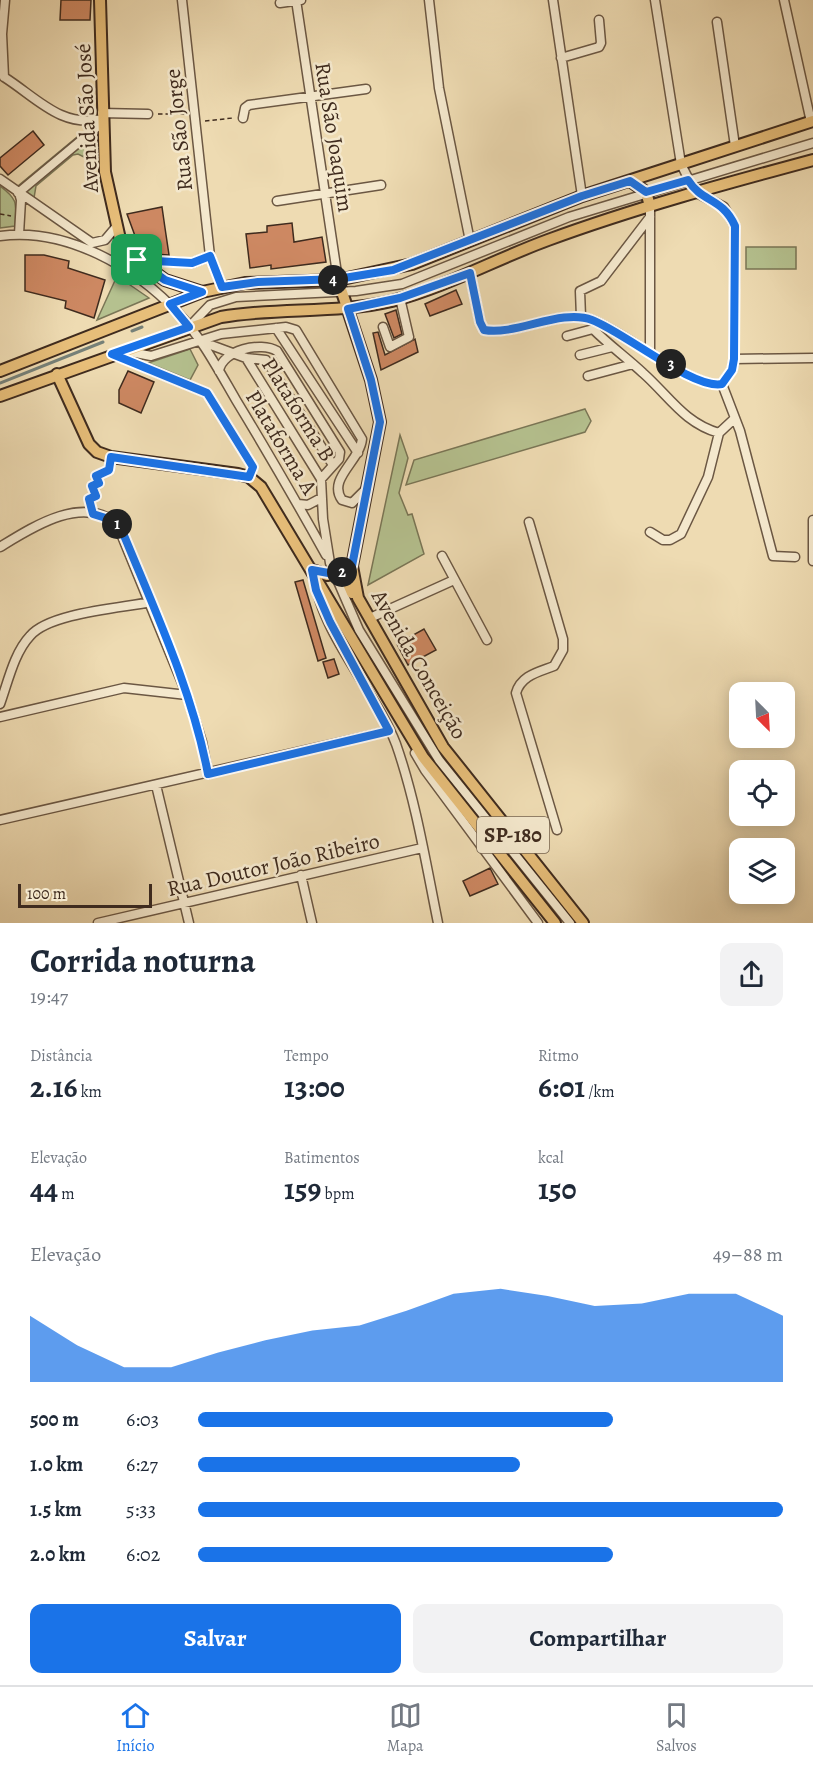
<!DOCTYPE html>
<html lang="pt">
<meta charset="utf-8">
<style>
:root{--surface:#fff;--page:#f2f2f3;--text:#1f2937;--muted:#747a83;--line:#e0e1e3;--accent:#1a73e8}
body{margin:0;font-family:Alegreya,serif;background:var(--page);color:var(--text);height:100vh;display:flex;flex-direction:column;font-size:22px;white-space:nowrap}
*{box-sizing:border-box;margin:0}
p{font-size:20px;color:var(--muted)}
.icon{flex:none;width:33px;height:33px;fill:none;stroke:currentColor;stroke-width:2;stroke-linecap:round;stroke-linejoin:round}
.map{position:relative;height:923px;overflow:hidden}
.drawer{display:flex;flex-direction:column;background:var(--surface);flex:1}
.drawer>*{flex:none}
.needle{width:39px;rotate:156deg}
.buttons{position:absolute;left:729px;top:682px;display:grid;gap:12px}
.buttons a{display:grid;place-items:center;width:66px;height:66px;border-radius:12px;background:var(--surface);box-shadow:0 3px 15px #0003;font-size:30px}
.scale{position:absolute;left:18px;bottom:15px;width:134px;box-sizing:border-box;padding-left:6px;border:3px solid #3f2b1e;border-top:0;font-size:16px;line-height:21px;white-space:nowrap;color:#3f2b1e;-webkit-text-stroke:4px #f4e8cd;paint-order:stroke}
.pin{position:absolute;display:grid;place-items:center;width:51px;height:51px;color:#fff;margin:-26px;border-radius:12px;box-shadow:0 3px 9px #0006}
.km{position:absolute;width:30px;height:30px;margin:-15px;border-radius:50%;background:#222;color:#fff;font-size:16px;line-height:30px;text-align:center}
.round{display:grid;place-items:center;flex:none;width:63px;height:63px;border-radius:12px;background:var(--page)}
.overview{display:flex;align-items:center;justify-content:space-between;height:102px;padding:0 30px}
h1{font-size:33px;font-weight:700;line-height:45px}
.figures{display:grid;grid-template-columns:repeat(3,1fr);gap:9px;height:102px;padding:6px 30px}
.figures div{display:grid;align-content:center}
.figures b{font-size:30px;font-weight:700}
.figures small{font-size:16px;font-weight:400}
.figures p{font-size:16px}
.chart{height:168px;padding:12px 30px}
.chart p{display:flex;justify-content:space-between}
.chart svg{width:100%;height:108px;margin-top:6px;fill:var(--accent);opacity:.7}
.action{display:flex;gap:12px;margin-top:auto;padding:12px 30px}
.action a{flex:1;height:69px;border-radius:12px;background:var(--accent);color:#fff;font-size:24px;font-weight:700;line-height:69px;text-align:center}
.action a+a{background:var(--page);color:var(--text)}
ul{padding:0 30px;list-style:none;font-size:20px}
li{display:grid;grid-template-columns:96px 72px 1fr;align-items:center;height:45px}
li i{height:15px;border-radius:8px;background:var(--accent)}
.dock{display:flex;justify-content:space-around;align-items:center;height:84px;border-top:2px solid var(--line);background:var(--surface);font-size:16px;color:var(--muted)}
.dock a{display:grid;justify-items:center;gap:3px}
.dock .on{color:var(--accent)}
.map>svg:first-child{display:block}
.green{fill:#b5c18f;stroke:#7a7656;stroke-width:1.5}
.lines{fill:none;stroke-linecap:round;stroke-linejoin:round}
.stream{stroke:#768078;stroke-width:3}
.building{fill:#cd8862;stroke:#3f2b1e;stroke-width:1.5}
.minor-casing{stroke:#6b5743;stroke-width:11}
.major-casing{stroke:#3f2b1e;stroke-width:14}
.path{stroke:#3f2b1e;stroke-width:1.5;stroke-dasharray:4.5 3;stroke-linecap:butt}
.minor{stroke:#f4e8cd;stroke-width:8}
.major{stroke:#e7be79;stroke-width:10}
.route-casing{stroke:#fff;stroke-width:12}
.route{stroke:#1a73e8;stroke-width:8}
.labels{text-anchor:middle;stroke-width:5;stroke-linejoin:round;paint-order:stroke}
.shield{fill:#f4e8cd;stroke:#756452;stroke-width:1.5}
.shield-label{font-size:21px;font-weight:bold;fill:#3f2b1e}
.street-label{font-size:22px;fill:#3f2b1e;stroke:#f4e8cd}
</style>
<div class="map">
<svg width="813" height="923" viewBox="0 0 813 923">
<rect width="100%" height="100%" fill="#eedbb2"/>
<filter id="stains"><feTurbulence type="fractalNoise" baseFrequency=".00333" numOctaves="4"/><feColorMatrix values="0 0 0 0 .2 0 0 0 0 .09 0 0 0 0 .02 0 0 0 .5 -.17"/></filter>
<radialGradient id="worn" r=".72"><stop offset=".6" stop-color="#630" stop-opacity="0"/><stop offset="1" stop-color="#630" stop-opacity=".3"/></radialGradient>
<path class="green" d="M83,132L87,137L88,159L78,154L73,155L36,186L34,198L18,186Z
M0,186C19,200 16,204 15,226L0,228Z
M746,247H796V269H746Z
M117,276L149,298L97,320Z
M190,349L198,365L190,380L148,363Z
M585,409L591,421L585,432L406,485L414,460Z
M400,435L408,458L399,493L408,515L412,514L424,554L368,585Z"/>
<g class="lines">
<path class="stream" d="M132,331L142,327
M0,383L103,342"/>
</g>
<path class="building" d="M61,0H91L90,20H60Z
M33,131L44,145L8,175L0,166V158Z
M162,207L165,228L169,255L152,254L138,244L127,214Z
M292,223L294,242L322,237L326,262L271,269V265L250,268L246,234L267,232V226Z
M25,255H44L69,261L68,268L105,280L94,318L65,308L66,301L25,291Z
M456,290L462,304L430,316L425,304Z
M396,310L402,334L394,338L385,314Z
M378,332L385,355L415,339L418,352L381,370L373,333Z
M128,371L154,382L141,413L119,403V390Z
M303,580L326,658L318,661L295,582Z
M424,629L436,650L408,665L397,644Z
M334,659L339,674L328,678L323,662Z
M490,868L498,884L470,896L463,881Z"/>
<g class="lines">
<defs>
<path id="minor" d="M182,0L210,256L222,287
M296,0L338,280
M429,0L439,88L470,241
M553,0L582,196
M655,0L681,164L695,192L724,207L735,226L734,359L732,370L722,384
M784,0L811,122
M280,3L301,0
M717,22L735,146
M561,58L599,47L601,43L599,20
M4,77C37,98 61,128 102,119
M4,77L2,34L5,0
M102,113L148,114
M243,118L245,108L249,105L366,89
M0,179L92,243L105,240L116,227
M18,193L102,123
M19,193L21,200L19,234
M277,201L381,185
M0,236C66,227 135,267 178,313C202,338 219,371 236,400C267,451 297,503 326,555
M137,260L192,263L210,256
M470,273L480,322L484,330C516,336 561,308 592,320C625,332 694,390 722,384
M581,317L580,291L601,281L650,217
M189,327L210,305L236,297L356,291L402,284L569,217L813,143
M383,327L390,347L409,337L400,298
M276,328L358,453
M567,336L593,329C609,345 627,358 643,373C669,396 684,423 719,433
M200,341L246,358L266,360L333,465
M126,351L151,356L221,334L286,327L296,330L362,439C360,461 327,479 342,500L352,503L365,490
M650,351V206
M112,354L207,393L253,467L249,477
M580,355L612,347
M246,358L321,479
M734,359L813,358
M219,371C222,350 261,341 277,351L340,452L339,459L321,479
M588,376L633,364
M722,384L740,431L773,556L795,557
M109,470L111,457
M321,479L323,519L330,563L359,630L439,760L570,923
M298,504L308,505L321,498
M813,520V561
M529,522L563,639V650L554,666C539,672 521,675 516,693L557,830
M650,532L663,540H670L681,534L708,477L719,433L734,419
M0,547C31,528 82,494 117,524L187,695L202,742L208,774
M442,556L487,640
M315,579C320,631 377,694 396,744C416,801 426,864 438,923
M370,618L454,580
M0,704C8,682 14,653 30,636C49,613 121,608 151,602
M0,717L124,688L187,695
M415,753L425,770L538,923
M156,785L189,923
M0,820L389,731
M301,875L312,923
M98,923L422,848"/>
<path id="major" d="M100,0L105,172L120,239L131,255L165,280L202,292
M630,181L646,192L650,206
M338,280L371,380L380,422L352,566L358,598L443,747L583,923
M0,371L202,292L245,283L338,280L412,264L582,196L813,121
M57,374L89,444L97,452L111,457L238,474L249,477L261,487L423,757L555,923
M0,396L221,317C278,307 336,314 392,301C446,287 496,259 548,240C635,208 724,184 813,160
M312,570L327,575L343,572
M339,574L346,579L352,593"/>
</defs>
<use href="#minor" class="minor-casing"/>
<use href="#major" class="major-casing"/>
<path class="path" d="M158,114H186
M205,121L233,118
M0,214L11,216
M91,504L89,499L96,496L92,486L99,483L96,476L100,474"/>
<use href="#minor" class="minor"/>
<use href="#major" class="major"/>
</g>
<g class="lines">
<defs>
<path id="route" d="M688,180C702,203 722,197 735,226L734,359L732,370L722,384C694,390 624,332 592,320C561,308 516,336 484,330L480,322L470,273L400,298L348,309L371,380L380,422L352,566L334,574L312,570L316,590L330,622L389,731L208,774C192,690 155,611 123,533L112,520L93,514L89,499L96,496L92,486L99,483L96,476L109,470L111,457L249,477L253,467L207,393L112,354L189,327L170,304L202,292L165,280L137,260L192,263L210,256L222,287L258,282L338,279L393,270L582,196L630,181L646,192Z"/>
</defs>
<use href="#route" class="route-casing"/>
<use href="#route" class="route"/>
</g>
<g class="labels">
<rect class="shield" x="477" y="817" width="72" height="36" rx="4.5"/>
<g class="shield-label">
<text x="513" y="842">SP-180</text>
</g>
<g class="street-label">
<text transform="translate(86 118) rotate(-93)" y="8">Avenida São José</text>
<text transform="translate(178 130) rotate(-96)" y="8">Rua São Jorge</text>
<text transform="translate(335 137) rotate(81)" y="8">Rua São Joaquim</text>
<text transform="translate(299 409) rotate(58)" y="8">Plataforma B</text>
<text transform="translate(282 442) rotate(59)" y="8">Plataforma A</text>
<text transform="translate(420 664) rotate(60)" y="8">Avenida Conceição</text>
<text transform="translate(273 864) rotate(-13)" y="8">Rua Doutor João Ribeiro</text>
</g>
</g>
<rect width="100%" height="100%" filter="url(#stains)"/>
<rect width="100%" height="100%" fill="url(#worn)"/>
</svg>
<div class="buttons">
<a><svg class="needle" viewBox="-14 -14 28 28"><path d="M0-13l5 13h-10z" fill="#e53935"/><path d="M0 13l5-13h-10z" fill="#747a83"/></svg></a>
<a><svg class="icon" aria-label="locate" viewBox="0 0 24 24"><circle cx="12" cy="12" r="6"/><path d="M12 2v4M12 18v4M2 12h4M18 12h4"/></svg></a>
<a><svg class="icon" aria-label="layers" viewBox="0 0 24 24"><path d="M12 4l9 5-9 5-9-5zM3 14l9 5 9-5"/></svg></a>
</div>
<div class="scale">100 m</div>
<div class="pin" style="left:137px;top:260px;background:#1e9e55"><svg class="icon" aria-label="arrive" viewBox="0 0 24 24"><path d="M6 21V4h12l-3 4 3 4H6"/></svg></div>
<b class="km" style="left:117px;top:524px">1</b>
<b class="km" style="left:342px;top:572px">2</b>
<b class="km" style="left:671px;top:364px">3</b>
<b class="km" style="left:333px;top:280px">4</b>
</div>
<section class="drawer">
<div class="overview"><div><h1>Corrida noturna</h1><p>19:47</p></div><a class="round"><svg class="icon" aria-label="share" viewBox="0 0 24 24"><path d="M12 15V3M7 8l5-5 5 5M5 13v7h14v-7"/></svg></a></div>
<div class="figures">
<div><p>Distância</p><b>2.16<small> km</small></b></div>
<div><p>Tempo</p><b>13:00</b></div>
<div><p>Ritmo</p><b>6:01<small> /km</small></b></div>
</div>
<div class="figures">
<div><p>Elevação</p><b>44<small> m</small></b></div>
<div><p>Batimentos</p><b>159<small> bpm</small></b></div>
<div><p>kcal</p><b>150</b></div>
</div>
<div class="chart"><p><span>Elevação</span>49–88 m</p>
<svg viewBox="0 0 160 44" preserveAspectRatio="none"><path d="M0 44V17L10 29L20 38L30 38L40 32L50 27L60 23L70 21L80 15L90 8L100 6L110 9L120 13L130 12L140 8L150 8L160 17V44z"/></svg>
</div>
<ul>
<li><b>500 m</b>6:03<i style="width:71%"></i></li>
<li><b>1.0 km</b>6:27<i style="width:55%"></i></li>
<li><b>1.5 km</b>5:33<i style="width:100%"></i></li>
<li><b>2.0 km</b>6:02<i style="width:71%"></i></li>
</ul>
<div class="action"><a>Salvar</a><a>Compartilhar</a></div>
</section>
<nav class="dock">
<a class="on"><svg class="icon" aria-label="home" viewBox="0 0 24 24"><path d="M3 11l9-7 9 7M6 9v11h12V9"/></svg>Início</a>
<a><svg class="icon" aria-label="map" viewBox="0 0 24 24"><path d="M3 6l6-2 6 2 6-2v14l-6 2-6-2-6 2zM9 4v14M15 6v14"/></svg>Mapa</a>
<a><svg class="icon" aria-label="saved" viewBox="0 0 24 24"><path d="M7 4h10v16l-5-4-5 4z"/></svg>Salvos</a>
</nav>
